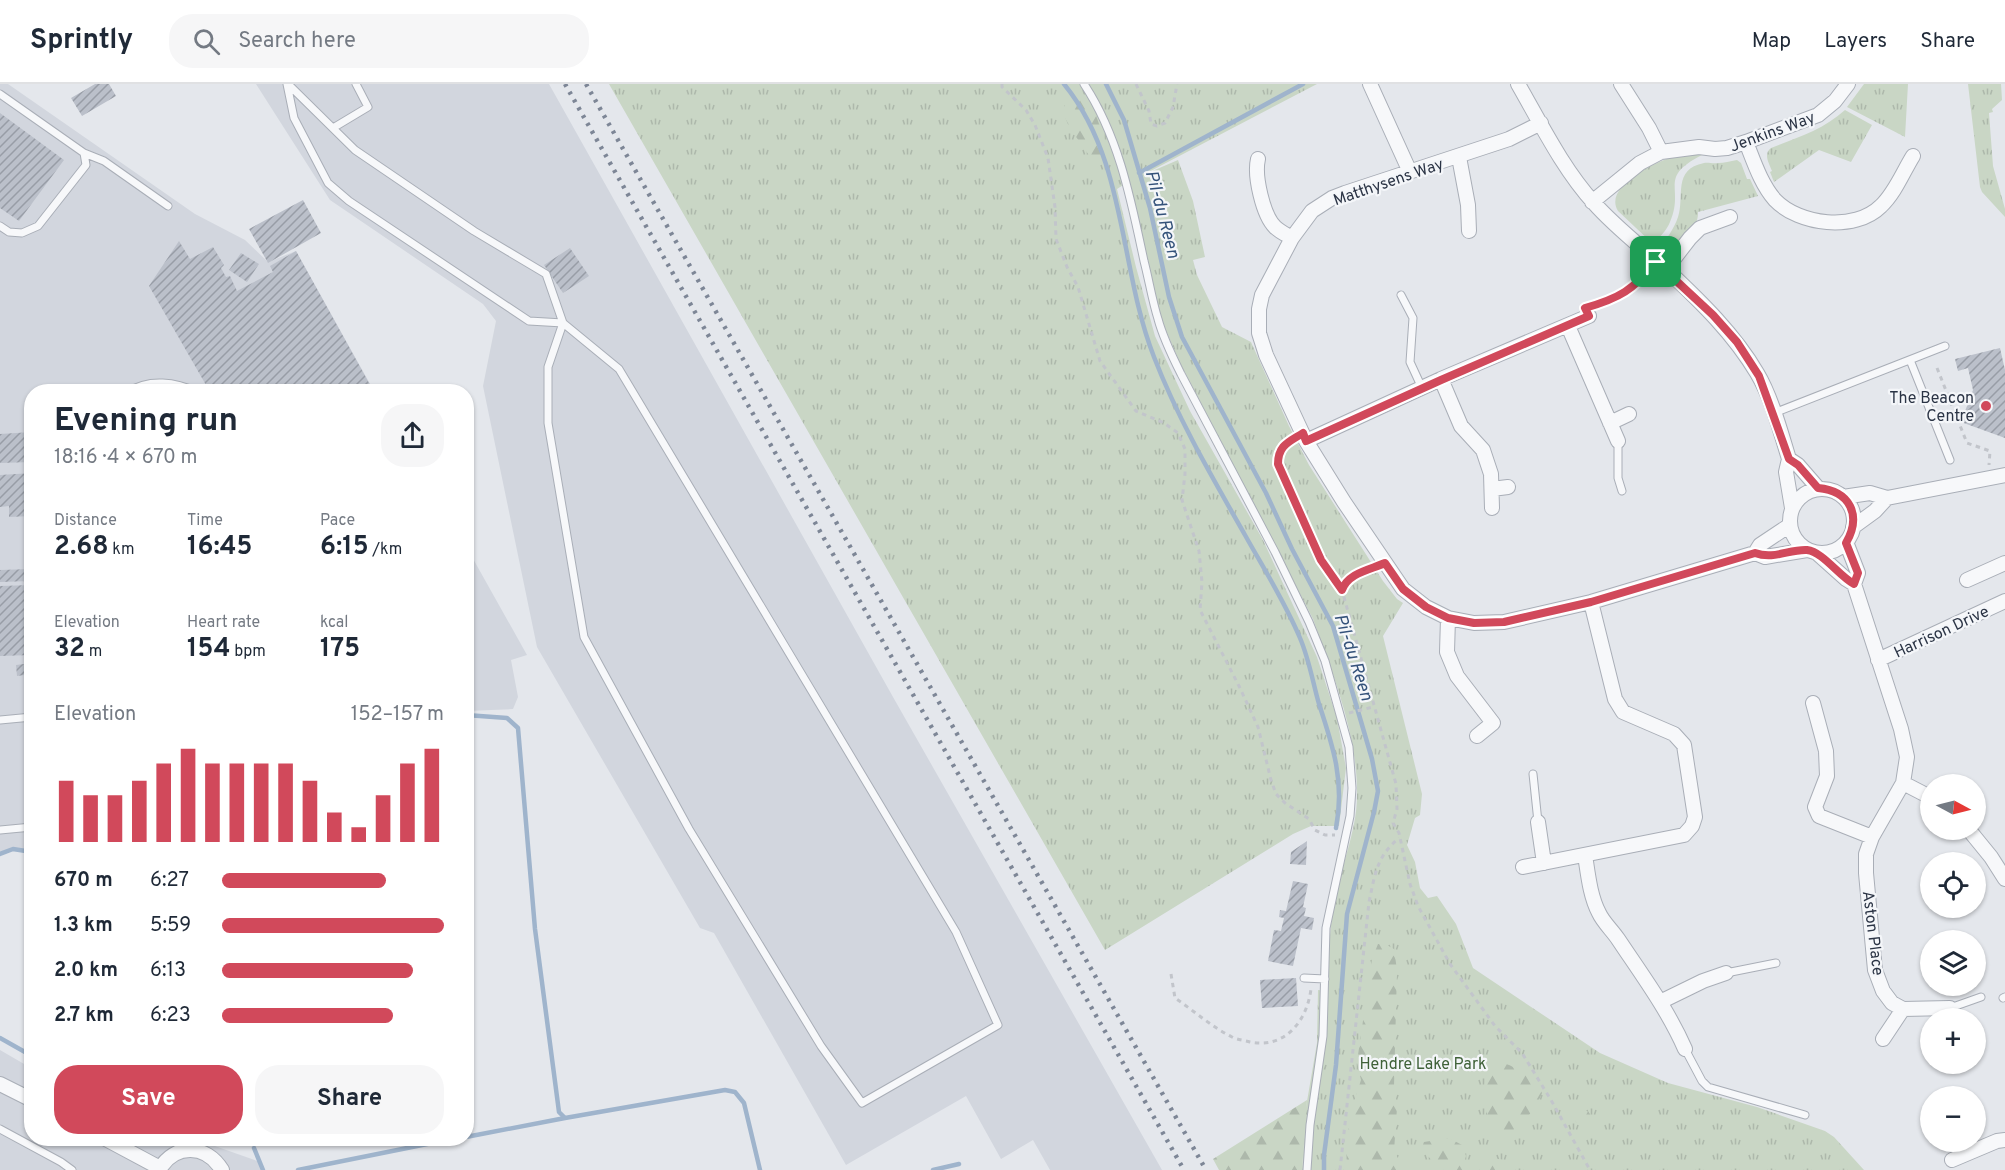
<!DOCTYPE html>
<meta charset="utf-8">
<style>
:root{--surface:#fff;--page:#f6f6f7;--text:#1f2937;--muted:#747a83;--line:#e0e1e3;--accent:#d1495b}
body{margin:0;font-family:Overpass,sans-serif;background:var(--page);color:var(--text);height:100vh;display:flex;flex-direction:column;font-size:22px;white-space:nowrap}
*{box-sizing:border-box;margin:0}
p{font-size:20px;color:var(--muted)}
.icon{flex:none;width:33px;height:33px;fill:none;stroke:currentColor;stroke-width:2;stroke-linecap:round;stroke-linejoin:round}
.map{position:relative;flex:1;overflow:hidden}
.sheet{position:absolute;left:24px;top:300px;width:450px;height:762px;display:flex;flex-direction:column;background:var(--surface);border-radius:24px;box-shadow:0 2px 4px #0004}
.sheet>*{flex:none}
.needle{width:39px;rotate:97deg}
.controls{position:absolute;left:1920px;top:690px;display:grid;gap:12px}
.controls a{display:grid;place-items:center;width:66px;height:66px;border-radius:50%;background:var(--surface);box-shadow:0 2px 4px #0004;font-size:30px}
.pin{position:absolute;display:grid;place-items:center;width:51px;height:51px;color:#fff;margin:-26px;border-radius:12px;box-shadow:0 3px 9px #0006}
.round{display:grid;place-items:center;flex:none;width:63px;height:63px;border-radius:24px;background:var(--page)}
.headline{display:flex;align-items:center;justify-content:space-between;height:102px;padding:0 30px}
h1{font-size:33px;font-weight:700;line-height:45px}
.metrics{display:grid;grid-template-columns:repeat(3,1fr);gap:9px;height:102px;padding:6px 30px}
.metrics div{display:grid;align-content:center}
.metrics b{font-size:26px;font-weight:700}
.metrics small{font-size:16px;font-weight:400}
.metrics p{font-size:16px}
.chart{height:168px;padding:12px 30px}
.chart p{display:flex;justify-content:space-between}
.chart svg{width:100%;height:108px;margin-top:6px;stroke:var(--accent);stroke-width:6}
.cta{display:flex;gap:12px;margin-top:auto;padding:12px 30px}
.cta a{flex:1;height:69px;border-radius:24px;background:var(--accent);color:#fff;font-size:24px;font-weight:700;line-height:69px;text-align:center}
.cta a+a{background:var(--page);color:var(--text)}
ul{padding:0 30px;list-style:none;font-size:20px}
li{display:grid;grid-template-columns:96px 72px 1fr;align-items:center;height:45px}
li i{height:15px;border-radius:8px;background:var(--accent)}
header{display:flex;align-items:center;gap:36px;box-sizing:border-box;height:84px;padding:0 30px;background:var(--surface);border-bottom:2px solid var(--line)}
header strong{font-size:28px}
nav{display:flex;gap:33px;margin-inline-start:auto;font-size:21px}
.search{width:420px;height:54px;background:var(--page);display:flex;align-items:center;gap:15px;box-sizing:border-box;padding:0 21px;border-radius:24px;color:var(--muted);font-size:22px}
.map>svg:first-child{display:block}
.built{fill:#d2d6de}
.grass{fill:url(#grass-tufts)}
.forest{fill:url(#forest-firs)}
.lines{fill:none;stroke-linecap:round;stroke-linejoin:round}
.stream{stroke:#9fb4cc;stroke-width:4.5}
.building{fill:url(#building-hatch)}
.service-casing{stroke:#a9aeb7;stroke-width:9}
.minor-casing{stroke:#a9aeb7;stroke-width:16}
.path{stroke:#c2c5cb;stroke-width:3;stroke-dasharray:4.5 4.5;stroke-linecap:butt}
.service{stroke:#f7f8fa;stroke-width:7}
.minor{stroke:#f7f8fa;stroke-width:14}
.rail{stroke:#7d8696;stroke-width:4.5;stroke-dasharray:3 6;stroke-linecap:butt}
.route-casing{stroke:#fff;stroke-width:12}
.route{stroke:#d1495b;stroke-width:8}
.poi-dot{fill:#d1495b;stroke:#f4f6f9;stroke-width:2}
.labels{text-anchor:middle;stroke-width:4.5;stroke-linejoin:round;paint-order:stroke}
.street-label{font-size:16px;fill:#2b3445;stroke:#f4f6f9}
.poi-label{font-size:16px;fill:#2b3445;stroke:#f4f6f9;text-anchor:end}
.park-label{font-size:16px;fill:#3f6138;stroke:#f4f6f9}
.water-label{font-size:18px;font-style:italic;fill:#34527a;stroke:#f4f6f9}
</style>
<header>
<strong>Sprintly</strong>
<div class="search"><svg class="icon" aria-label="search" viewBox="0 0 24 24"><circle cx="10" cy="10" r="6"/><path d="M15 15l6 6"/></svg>Search here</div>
<nav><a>Map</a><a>Layers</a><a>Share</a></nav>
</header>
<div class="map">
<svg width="2005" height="1086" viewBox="0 0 2005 1086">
<defs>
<pattern id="grass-tufts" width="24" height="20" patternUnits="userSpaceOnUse" patternTransform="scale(1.5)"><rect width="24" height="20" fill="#c9d6c5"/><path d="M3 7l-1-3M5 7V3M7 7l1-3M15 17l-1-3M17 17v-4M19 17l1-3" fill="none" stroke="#adb8ab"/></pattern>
<pattern id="forest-firs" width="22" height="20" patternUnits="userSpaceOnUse" patternTransform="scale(1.5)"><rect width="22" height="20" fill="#c9d6c5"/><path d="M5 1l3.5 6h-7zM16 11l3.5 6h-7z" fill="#adb8ab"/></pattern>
<pattern id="building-hatch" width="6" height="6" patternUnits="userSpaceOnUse" patternTransform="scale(1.5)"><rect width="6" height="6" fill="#bbc0ca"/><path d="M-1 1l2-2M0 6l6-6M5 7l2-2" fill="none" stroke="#989da6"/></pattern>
</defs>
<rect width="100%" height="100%" fill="#e4e7ec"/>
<path class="built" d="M0,0H8L195,130L245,156L268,178L296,167L374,307L32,308L31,766L18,764L0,768Z
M256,0H549L893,613L1162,1086H1050L1033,1056L1001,1075L966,1012L846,1081L714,849L700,844L537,563L483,302L496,237L483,220L330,116Z
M467,464L527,571L511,576L518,613L513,625L467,627Z
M0,966L31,984L32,1054L195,1055L260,1078L264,1086H0Z"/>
<path class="grass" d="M609,0H1317L1143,91L1178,76L1193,117L1205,173L1193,176L1197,191L1222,243L1251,258L1289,342L1309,381L1383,497L1397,515L1403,519L1383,552L1422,710L1420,731L1415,734L1407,761L1415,778L1420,804L1428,814L1437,812L1456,840L1473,884L1600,969L1668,999L1757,1023L1825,1047L1834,1053L1864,1086H1302L1305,1029L1317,959L1318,906L1327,907C1328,878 1329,849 1334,820C1340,785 1357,747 1357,712C1358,651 1333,591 1313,535L1180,279L1161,235L1128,98L1117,105L1136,183L1155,252L1190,327L1263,456L1317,573L1337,634L1346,684L1339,742H1311L1293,750L1105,866Z
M1864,0H1908L1905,53L1847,23Z
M1968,0H2001L2002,16L1992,25L1993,28L1989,29L1993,82L2005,125V133L1982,108L1980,103Z
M1845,26L1872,41L1851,78L1819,66L1774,98L1770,88L1772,87C1769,79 1763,70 1771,64C1798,53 1823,46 1845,26Z
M1702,71C1657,94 1685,103 1670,138C1667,146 1659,154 1653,160L1618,127C1603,103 1654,78 1673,73C1682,70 1693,71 1702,71Z
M1737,76L1741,79L1747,95H1750L1758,112L1698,128C1699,145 1679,161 1669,173L1658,165C1666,156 1674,145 1678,133C1685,113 1672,85 1704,79C1708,78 1713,80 1718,79C1724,79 1730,77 1737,76Z"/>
<path class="forest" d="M1072,10H1083L1089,15L1094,26L1108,65L1105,73L1099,78C1090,75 1087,68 1082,61C1071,46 1054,26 1072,10Z
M1378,860H1385L1394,865L1397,886L1394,1002L1397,1024L1394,1067L1400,1078L1413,1081L1422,1086H1348L1347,1083L1346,1061L1352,1024L1361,996L1357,978L1372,875Z
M1498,978C1513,980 1521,989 1534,994L1542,1009C1537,1022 1519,1049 1504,1049C1503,1049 1495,1047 1494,1046C1481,1019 1480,1009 1491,981Z
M1307,1016L1302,1086H1219L1213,1075Z
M1575 1034a8 8 0 1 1 16 0a8 8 0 1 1-16 0Z
M1449,1054L1462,1061L1466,1072L1462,1086H1443L1445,1082L1432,1076L1421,1066L1424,1058Z
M1493,1074L1503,1076L1513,1086H1481L1485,1079Z"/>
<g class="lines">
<path class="stream" d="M1064,0C1127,77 1119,184 1154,273C1178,335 1212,393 1245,451C1264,485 1285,518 1300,554C1309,575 1313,599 1319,620C1333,662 1345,698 1336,744
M1106,0L1124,36L1150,124L1169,213L1182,253L1266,409L1292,465L1333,542L1372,675L1378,707L1374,728L1347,830L1336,981L1324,1071V1086
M1139,89L1303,0
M466,631L507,634L518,644L535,845L559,1028L565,1034L725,1006L735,1008L744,1019L760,1086
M0,770L13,765L32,768
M0,954L32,972
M466,1053L565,1034
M254,1064L263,1086
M298,1086L457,1054
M933,1086L959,1080"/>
</g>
<path class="building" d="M95,0H109L116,12L82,32L71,14Z
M0,29L64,76L19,137L0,124Z
M303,116L321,149L268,179L249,145Z
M179,157L190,175L213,163L224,181L221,184L226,193L230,192L237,207L273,188L270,182L296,167L374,308H210L149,202Z
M570,164L589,192L563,209L544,181Z
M241,169L259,180L247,198L229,186Z
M2000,264L2005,286V354L1961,338L1973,306L1968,284L1958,287L1955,275Z
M32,348V378L0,379V350Z
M32,389V432L9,433V422L0,423V391Z
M31,485V497L0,498V486Z
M32,501V571L0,572V502Z
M32,579V590L17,592L16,581Z
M1307,757L1306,781L1290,780L1291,768Z
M1293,797L1308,800L1303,823L1306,824L1304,832L1314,834L1312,846L1301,844L1293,882L1268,877L1274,846L1281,847L1284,834L1279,833L1280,826L1286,827Z
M1296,894L1298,922L1262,924L1260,896Z"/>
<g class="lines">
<defs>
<path id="service" d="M287,0L294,34L328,99L349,117L529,237L563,239L546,190L474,147L355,66L288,0
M1084,0C1119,53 1131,116 1144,177C1149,196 1152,216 1158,235C1163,254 1172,272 1181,290L1275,468L1309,538L1325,577L1349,663L1352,704L1350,732L1326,844L1323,952L1310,1041L1307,1086
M0,10L84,69L86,81L38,142L22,149L9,148L0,142
M333,44L368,23L356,0
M84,69L104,77L168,122
M1401,211L1413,234L1410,278L1422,304
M563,239L619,285L956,848L998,941L862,1019L821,962L689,745L584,553L548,339V283Z
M1910,276L1950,376
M128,308C149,294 176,298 197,308
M1774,329L1945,262
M1618,357V394L1622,407
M0,636L32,633
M1533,690L1538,738
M0,746L32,743
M1726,889L1776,879
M1304,894L1325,895
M2003,914L2005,913
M1950,924L1981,913
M1685,965L1702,997L1708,1003L1805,1031
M0,1045L61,1078L72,1086"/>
<path id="minor" d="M1370,0L1410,88
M1518,0C1541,40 1563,85 1594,119C1616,144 1643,164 1668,187C1701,218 1734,250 1757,289C1771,312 1781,349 1789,375L1786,388L1792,424
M1621,0L1649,44L1661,68
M1541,39L1509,55L1345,109L1332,114L1312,127L1292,154L1262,211L1259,225V249L1266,271L1306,357L1344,418L1403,505L1426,523L1448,534L1474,539L1504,538L1591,518L1755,469L1765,473L1807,466
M1746,58C1754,78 1761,100 1775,116C1799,141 1855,148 1881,122C1895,109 1903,88 1913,72
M1459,73L1468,121L1469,147
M1258,75C1254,92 1263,131 1275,143C1280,148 1287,151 1292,154
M1592,118L1640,79L1661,68L1699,63L1715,65L1727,64L1746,58L1818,31L1835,17L1848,0
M1666,185L1690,154L1700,144L1730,133
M1568,242L1618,357
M1441,295L1461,342L1483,366L1491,390L1492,424
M1610,339L1629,330
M1306,357L1441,295L1589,232
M1789,375L1798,381L1818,404
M1790 437a32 32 0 1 1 64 0a32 32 0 1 1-64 0Z
M1492,405L1508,403
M1843,413L1870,409L1887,414L2005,391
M1853,443L1875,427L1887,414
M1846,458L1858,489L1854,500L1901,645L1907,673L1903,699L1872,753L1866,770V789L1875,886L1883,907L1892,919L1903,925L1950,924
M1755,469L1760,461L1790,441
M1818,470L1846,495L1854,500
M1967,496L2005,479
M1448,534L1447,568L1457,592L1493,639L1477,652
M1878,576L2005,517
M1813,619L1826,667L1827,692L1815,723L1819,732L1872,753
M1903,699L1930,713
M1538,738L1544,779
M1969,746L1991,773L2005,795
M1585,771C1588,790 1590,812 1599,829C1603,838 1612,846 1618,855C1642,891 1668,926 1685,965
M1523,783L1684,751L1692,742L1695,733L1684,661L1674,650L1623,628L1615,615L1591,518
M1660,918L1703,897L1726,889
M1883,955L1903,925
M0,1000L32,1016
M104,1054L160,1084
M1952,1076L1997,1057L2005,1056
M159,1086C175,1059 206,1060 222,1086"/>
</defs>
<use href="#service" class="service-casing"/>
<use href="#minor" class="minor-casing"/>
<path class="path" d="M1002,0V3L1026,26L1035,41L1048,74L1055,123L1056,155L1067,183L1078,203L1100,277L1136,327L1164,339L1178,349L1185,365V390L1182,416L1199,467L1202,498L1200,526L1239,602L1258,643L1271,696L1276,710L1285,719L1309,735L1315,746L1325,751H1335
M1136,0L1149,27L1151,40L1157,42L1165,39L1173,23L1177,0
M1598,220C1619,215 1635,203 1649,187
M1937,284L1967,359L1990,367L1989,381
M1291,356C1281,362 1278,369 1278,380L1321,476L1342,505
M1372,485C1359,490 1347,492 1342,506L1396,700L1397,725L1393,739L1399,749L1410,800L1418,822L1450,880L1495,942L1522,969L1551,1016L1590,1086
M1349,629L1373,623
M1171,890L1175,914C1194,927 1212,943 1232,953C1237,956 1244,956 1250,958C1285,965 1307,937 1311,905
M1340,1086L1369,818C1375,791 1376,773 1399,754"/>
<use href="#service" class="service"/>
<use href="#minor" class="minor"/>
<path class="rail" d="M565,0L1184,1086
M586,0L1206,1086"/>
</g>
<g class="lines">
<defs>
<path id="route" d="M1656,178L1713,231L1737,258L1759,292L1789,375L1798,381L1818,404C1850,407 1862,431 1846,459L1858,489L1854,500C1839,492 1823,468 1807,466C1789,465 1774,476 1755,469L1591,518L1504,538L1474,539L1448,534L1426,523L1403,505L1385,479C1369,486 1348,489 1342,506L1321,476L1278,380C1278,361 1289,358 1303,349L1306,357L1441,296L1589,232L1585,224C1620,214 1633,206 1656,178Z"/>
</defs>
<use href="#route" class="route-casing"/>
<use href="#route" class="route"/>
</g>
<circle class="poi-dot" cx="1986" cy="322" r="6"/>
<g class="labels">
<g class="street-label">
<text transform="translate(1772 47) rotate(-20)" y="6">Jenkins Way</text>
<text transform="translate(1388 97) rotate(-19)" y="6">Matthysens Way</text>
<text transform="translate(1941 547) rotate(-25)" y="6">Harrison Drive</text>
<text transform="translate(1874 849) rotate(83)" y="6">Aston Place</text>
</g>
<g class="poi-label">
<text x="1974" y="319">The Beacon<tspan x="1974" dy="18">Centre</tspan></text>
</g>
<g class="park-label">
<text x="1423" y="985">Hendre Lake Park</text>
</g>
<g class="water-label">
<text transform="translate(1163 130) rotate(75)" y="6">Pil-du Reen</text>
<text transform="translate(1354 573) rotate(72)" y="6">Pil-du Reen</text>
</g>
</g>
</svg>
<div class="controls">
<a><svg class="needle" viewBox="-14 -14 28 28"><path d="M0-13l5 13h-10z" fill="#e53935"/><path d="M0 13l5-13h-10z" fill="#747a83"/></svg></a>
<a><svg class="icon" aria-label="locate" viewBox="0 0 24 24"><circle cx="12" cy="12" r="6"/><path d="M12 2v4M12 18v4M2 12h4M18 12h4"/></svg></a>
<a><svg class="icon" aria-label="layers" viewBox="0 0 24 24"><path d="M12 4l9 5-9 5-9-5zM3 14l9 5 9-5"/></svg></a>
<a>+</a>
<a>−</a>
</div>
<div class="pin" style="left:1656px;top:178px;background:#1e9e55"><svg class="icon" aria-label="arrive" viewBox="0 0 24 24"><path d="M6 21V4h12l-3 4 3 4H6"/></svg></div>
<section class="sheet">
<div class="headline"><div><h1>Evening run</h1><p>18:16 · 4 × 670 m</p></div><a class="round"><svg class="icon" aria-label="share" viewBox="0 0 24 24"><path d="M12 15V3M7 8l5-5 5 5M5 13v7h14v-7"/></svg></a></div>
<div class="metrics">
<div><p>Distance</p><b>2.68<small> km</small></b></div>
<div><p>Time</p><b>16:45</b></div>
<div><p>Pace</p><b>6:15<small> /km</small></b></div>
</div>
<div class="metrics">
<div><p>Elevation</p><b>32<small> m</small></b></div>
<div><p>Heart rate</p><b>154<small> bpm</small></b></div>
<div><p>kcal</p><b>175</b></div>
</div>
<div class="chart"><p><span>Elevation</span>152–157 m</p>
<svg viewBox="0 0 160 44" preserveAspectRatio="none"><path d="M5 44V19M15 44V25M25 44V25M35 44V19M45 44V12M55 44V6M65 44V12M75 44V12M85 44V12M95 44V12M105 44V19M115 44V32M125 44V38M135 44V25M145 44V12M155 44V6"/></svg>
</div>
<ul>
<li><b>670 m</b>6:27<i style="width:74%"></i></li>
<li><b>1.3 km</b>5:59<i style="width:100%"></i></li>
<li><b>2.0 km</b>6:13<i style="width:86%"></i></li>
<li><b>2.7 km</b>6:23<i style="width:77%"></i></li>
</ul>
<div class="cta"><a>Save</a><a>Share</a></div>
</section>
</div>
